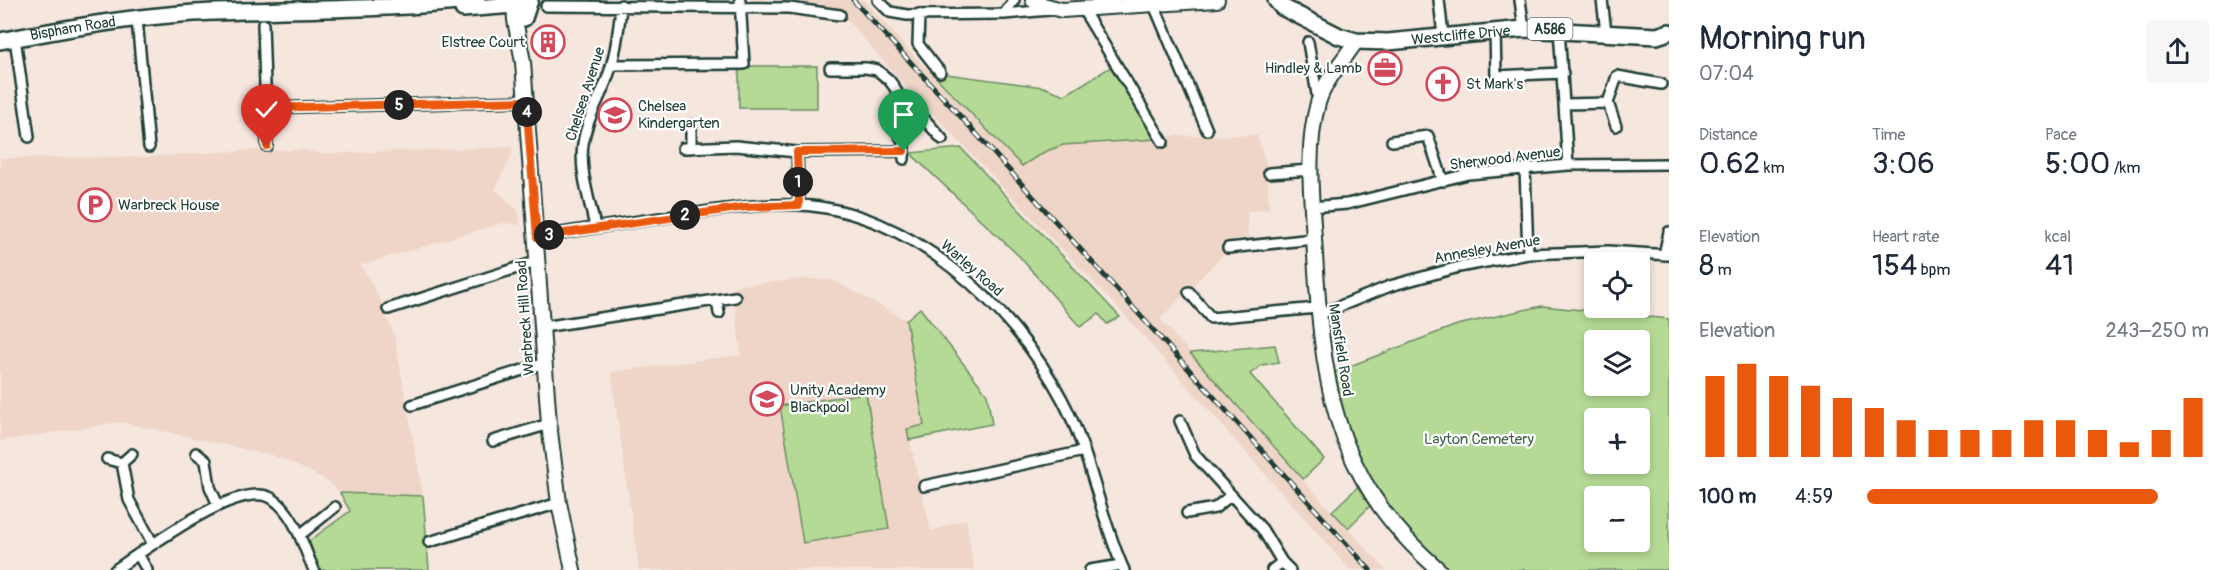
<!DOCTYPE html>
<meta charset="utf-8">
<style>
:root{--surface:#fff;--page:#f6f6f7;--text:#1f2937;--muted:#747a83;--accent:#ea580c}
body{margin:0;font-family:Pangolin,sans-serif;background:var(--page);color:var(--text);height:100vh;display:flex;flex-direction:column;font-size:22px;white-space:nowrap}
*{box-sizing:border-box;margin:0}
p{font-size:20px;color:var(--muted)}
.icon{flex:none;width:33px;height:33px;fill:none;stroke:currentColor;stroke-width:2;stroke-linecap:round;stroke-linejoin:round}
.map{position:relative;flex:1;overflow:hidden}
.details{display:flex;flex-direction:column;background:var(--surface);width:570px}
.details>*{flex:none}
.controls{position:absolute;left:1584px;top:252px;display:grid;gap:12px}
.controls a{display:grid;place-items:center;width:66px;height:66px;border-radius:6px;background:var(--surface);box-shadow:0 3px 9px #0003;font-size:30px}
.pin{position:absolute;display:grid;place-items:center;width:51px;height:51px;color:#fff;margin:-62px -26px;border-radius:50% 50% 50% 0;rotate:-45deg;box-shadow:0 0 6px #0007}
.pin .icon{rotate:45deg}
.km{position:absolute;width:30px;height:30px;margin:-15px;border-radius:50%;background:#222;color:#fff;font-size:16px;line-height:30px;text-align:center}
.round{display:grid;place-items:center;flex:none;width:63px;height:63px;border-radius:6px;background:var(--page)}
.summary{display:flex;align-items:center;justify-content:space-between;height:102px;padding:0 30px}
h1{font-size:33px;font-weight:600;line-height:45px}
.figures{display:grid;grid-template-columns:repeat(3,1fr);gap:9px;height:102px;padding:6px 30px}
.figures div{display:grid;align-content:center}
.figures b{font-size:30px;font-weight:600}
.figures small{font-size:16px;font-weight:400}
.figures p{font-size:16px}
.chart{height:168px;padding:12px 30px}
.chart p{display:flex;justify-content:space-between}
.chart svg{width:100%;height:108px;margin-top:6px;stroke:var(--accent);stroke-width:6}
ul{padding:0 30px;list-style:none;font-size:20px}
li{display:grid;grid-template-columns:96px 72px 1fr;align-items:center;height:45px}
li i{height:15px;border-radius:8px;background:var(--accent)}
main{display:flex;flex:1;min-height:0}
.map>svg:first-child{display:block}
.built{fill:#eed5c7}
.green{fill:#b5da95;stroke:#6a8c64;stroke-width:1.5;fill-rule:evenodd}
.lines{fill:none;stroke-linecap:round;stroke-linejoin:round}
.street-casing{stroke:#1f3d34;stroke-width:14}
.secondary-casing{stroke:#1f3d34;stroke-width:18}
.primary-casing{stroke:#1f3d34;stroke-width:20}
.street{stroke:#fff;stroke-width:9}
.secondary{stroke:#fff;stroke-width:14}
.primary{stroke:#fff;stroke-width:15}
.rail-casing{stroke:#1f3d34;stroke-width:5}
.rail{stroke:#fff;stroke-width:3;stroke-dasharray:9;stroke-linecap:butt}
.route-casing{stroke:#fff;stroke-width:12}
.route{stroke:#ea580c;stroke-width:8}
.labels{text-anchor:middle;stroke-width:4.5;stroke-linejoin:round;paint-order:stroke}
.shield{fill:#fff;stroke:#627771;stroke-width:1.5}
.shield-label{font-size:14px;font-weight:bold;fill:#1f3d34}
.street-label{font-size:15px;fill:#1f3d34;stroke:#fff}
.poi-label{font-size:15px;fill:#1f3d34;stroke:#fff;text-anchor:start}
.park-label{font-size:15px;fill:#44644c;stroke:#fff}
</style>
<main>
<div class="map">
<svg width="1669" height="570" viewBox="0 0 1669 570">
<rect width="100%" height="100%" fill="#f5e6de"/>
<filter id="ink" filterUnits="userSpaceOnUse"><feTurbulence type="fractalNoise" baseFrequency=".0167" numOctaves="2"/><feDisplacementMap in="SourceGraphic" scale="12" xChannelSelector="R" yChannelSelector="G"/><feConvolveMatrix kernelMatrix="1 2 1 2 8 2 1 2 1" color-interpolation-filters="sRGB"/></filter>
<g filter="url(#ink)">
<path class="built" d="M798,0H863L918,60L1022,166L1044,152L1063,145L1157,139L1164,136L1257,135L1267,167L1269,209L1247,211L1248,238L1234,239L1225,245V253L1160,319L1276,451L1386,570H1350L1122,312L892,71L839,10L799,4Z
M512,147V155L495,189L519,212L520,225L503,223L361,265L381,302L395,339L423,496L340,493L329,482L309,471L275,456L120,422L0,441V158L143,157L256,150H305L320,154Z
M804,279L833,280L906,320L924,426L907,429L931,531L966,519L974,570H639L611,372L741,355L733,286Z"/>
<path class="green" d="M1114,65L1157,139L1063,145L1044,152L1022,166L931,72L1043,87L1065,95Z
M739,66H817V108H739Z
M961,148L1120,317L1107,324L1099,314L1080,327L1020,257L910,153Z
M1542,306L1669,319V570H1449L1421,546L1370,485L1345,426L1332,373L1457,325ZM1594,340H1640V386H1594ZM1594,418H1640V464H1594ZM1594,496H1640V542H1594Z
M920,308L987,394L992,424L909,440L907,429L924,425L906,320Z
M1275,345L1279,362L1262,365L1250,374L1324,459L1303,479L1190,353Z
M866,393L889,529L803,543L780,406Z
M1361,484L1373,503L1348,528L1332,511Z
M340,493L423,496L429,570H320L309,541L350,511Z"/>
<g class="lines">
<defs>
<path id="street" d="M878,0L890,12L907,15L1004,14L1050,10
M1439,0L1443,36
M1520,0L1524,29
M1602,0L1606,32
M1154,5L1207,130
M546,6L789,8L840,15
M1082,8L1163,142
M919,14L918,44L940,72
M1004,14L1014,0
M137,20L149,147
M263,24L267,146
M1559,29L1568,165
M1495,30L1496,76L1563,73
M15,38L29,137
M1308,42L1318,100
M612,65L744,64L740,0
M830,68H866L877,70L889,80L895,88L900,100V136L904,143V159
M900,100L912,105L942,139
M1565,104L1608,103
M266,108L526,101
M691,125V148
M1616,126L1608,103L1617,76L1661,84
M1392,141L1428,136L1443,181
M683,148L736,146L797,152L904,151
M797,152L799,205
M1525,168L1528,254
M1269,173L1311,170
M1311,207L1347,204L1468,174L1568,165L1669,164
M595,227C590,201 579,171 583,144C586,121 599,100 607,79C616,55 619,30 621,5
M537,237C585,229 633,222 681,215C720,210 759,203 798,205C909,209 1013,306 1062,399C1091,453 1099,515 1124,570
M1228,248L1314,239
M1664,255L1669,232
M1189,292L1211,318L1317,308
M717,300L719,313
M388,309L539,261
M1318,315L1390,286L1459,267L1528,254L1608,251L1669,255
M543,327L735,297
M412,405L545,363
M1180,421L1195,455L1262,529L1282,562L1290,570
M493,441L549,424
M196,453L206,461L210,487L218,505
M107,459L122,463L129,500L153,544
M122,463L132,454
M924,486L1084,451
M1187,513L1215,508L1231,495
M300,535L335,507
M429,542L559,503
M138,554L147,570
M115,570C144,551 240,477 273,499C296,515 303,547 314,570
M1090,570L1121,565
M1272,570L1282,562"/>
<path id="secondary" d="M514,0L515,20L523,62L549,424L559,503L573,570
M1033,0L1043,5L1062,10L1217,0
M1356,41C1343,62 1325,79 1318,103C1306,146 1311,194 1314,238C1322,376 1328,474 1439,570"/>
<g id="primary">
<path id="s1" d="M1276,0L1282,7L1339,36L1356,41L1388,42L1524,29L1657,36L1669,32"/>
<path d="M463,9L514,5L526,0"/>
<path d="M524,18L530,0"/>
<path id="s2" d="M0,41C64,29 129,17 194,13C288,8 383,11 477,0"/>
</g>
</defs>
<use href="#street" class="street-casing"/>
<use href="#secondary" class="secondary-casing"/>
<use href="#primary" class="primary-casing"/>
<use href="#street" class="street"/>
<use href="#secondary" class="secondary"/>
<use href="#primary" class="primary"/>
<defs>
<path id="rail" d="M853,0L962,118L1370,570"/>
</defs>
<use href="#rail" class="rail-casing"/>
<use href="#rail" class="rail"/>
</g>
</g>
<g class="lines" filter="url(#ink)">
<defs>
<path id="route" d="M267,146L266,108L526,101L537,237L745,207L799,205L797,152L904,151"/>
</defs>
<use href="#route" class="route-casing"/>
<use href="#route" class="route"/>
</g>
<defs>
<symbol id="building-ring" viewBox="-11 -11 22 22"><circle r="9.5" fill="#fff" stroke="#d1495b" stroke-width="1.5"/><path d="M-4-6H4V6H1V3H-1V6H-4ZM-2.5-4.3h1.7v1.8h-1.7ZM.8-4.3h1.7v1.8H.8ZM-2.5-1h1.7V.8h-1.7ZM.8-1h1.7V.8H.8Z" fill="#d1495b"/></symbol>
<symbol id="office-ring" viewBox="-11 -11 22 22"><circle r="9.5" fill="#fff" stroke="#d1495b" stroke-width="1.5"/><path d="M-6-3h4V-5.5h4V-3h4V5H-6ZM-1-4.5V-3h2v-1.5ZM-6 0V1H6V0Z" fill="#d1495b"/></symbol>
<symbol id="church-ring" viewBox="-11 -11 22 22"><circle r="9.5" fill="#fff" stroke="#d1495b" stroke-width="1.5"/><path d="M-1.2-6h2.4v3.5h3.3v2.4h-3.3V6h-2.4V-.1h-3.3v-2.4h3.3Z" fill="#d1495b"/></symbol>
<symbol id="school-ring" viewBox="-11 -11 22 22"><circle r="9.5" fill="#fff" stroke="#d1495b" stroke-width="1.5"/><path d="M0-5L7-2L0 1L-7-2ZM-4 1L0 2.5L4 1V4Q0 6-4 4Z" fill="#d1495b"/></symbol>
<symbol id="parking-ring" viewBox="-11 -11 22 22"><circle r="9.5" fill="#fff" stroke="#d1495b" stroke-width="1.5"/><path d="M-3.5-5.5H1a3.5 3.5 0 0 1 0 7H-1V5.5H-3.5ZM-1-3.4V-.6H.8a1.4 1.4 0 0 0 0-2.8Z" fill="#d1495b"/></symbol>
</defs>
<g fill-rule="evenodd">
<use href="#building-ring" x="529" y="23" width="38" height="38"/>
<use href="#office-ring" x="1366" y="49" width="38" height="38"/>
<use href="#church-ring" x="1424" y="65" width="38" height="38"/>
<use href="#school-ring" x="596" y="96" width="38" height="38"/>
<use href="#parking-ring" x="76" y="186" width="38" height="38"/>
<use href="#school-ring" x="748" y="380" width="38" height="38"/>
</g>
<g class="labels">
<rect class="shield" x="1527.5" y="18" width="45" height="22" rx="4.5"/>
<g class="shield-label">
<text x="1550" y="34">A586</text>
</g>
<g class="street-label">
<text dy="5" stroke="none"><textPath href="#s2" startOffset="74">Bispham Road</textPath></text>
<text dy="5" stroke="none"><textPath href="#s1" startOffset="196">Westcliffe Drive</textPath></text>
<text transform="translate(585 94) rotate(-72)" y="5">Chelsea Avenue</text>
<text transform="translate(1505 158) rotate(-7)" y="5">Sherwood Avenue</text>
<text transform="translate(1487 249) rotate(-10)" y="5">Annesley Avenue</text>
<text transform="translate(972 268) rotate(41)" y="5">Warley Road</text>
<text transform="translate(525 318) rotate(-94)" y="5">Warbreck Hill Road</text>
<text transform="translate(1341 350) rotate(81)" y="5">Mansfield Road</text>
</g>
<g class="poi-label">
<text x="525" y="47" text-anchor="end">Elstree Court</text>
<text x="1362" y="73" text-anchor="end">Hindley &amp; Lamb</text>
<text x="1466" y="89">St Mark's</text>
<text x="638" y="111">Chelsea<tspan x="638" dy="17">Kindergarten</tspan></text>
<text x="118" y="210">Warbreck House</text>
<text x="790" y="395">Unity Academy<tspan x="790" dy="17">Blackpool</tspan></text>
</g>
<g class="park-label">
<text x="1479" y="444">Layton Cemetery</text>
</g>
</g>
</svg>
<div class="controls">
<a><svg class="icon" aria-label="locate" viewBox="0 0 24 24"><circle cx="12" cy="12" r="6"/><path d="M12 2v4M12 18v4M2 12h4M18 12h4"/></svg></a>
<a><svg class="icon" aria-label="layers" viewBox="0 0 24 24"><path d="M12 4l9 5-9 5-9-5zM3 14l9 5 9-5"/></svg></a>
<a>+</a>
<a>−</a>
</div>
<div class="pin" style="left:904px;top:151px;background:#1e9e55"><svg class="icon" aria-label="arrive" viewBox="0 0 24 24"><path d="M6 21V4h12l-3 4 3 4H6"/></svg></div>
<div class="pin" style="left:267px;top:146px;background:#d93025"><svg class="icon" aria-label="check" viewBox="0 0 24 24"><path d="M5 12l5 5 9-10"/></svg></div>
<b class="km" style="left:798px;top:182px">1</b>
<b class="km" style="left:685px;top:215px">2</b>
<b class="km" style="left:549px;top:235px">3</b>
<b class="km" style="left:527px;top:112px">4</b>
<b class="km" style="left:399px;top:105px">5</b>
</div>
<section class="details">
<div class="summary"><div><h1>Morning run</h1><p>07:04</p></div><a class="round"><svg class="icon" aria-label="share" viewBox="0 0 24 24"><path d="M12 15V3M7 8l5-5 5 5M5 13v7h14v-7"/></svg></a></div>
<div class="figures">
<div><p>Distance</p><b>0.62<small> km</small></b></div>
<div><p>Time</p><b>3:06</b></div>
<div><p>Pace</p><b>5:00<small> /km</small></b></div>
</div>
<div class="figures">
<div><p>Elevation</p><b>8<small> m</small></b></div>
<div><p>Heart rate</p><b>154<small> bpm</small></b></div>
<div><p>kcal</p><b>41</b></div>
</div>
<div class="chart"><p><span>Elevation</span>243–250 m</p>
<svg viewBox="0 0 160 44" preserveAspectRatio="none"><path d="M5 44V11M15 44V6M25 44V11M35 44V15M45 44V20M55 44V24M65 44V29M75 44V33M85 44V33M95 44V33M105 44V29M115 44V29M125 44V33M135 44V38M145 44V33M155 44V20"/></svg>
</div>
<ul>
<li><b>100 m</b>4:59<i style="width:85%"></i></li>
</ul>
</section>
</main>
